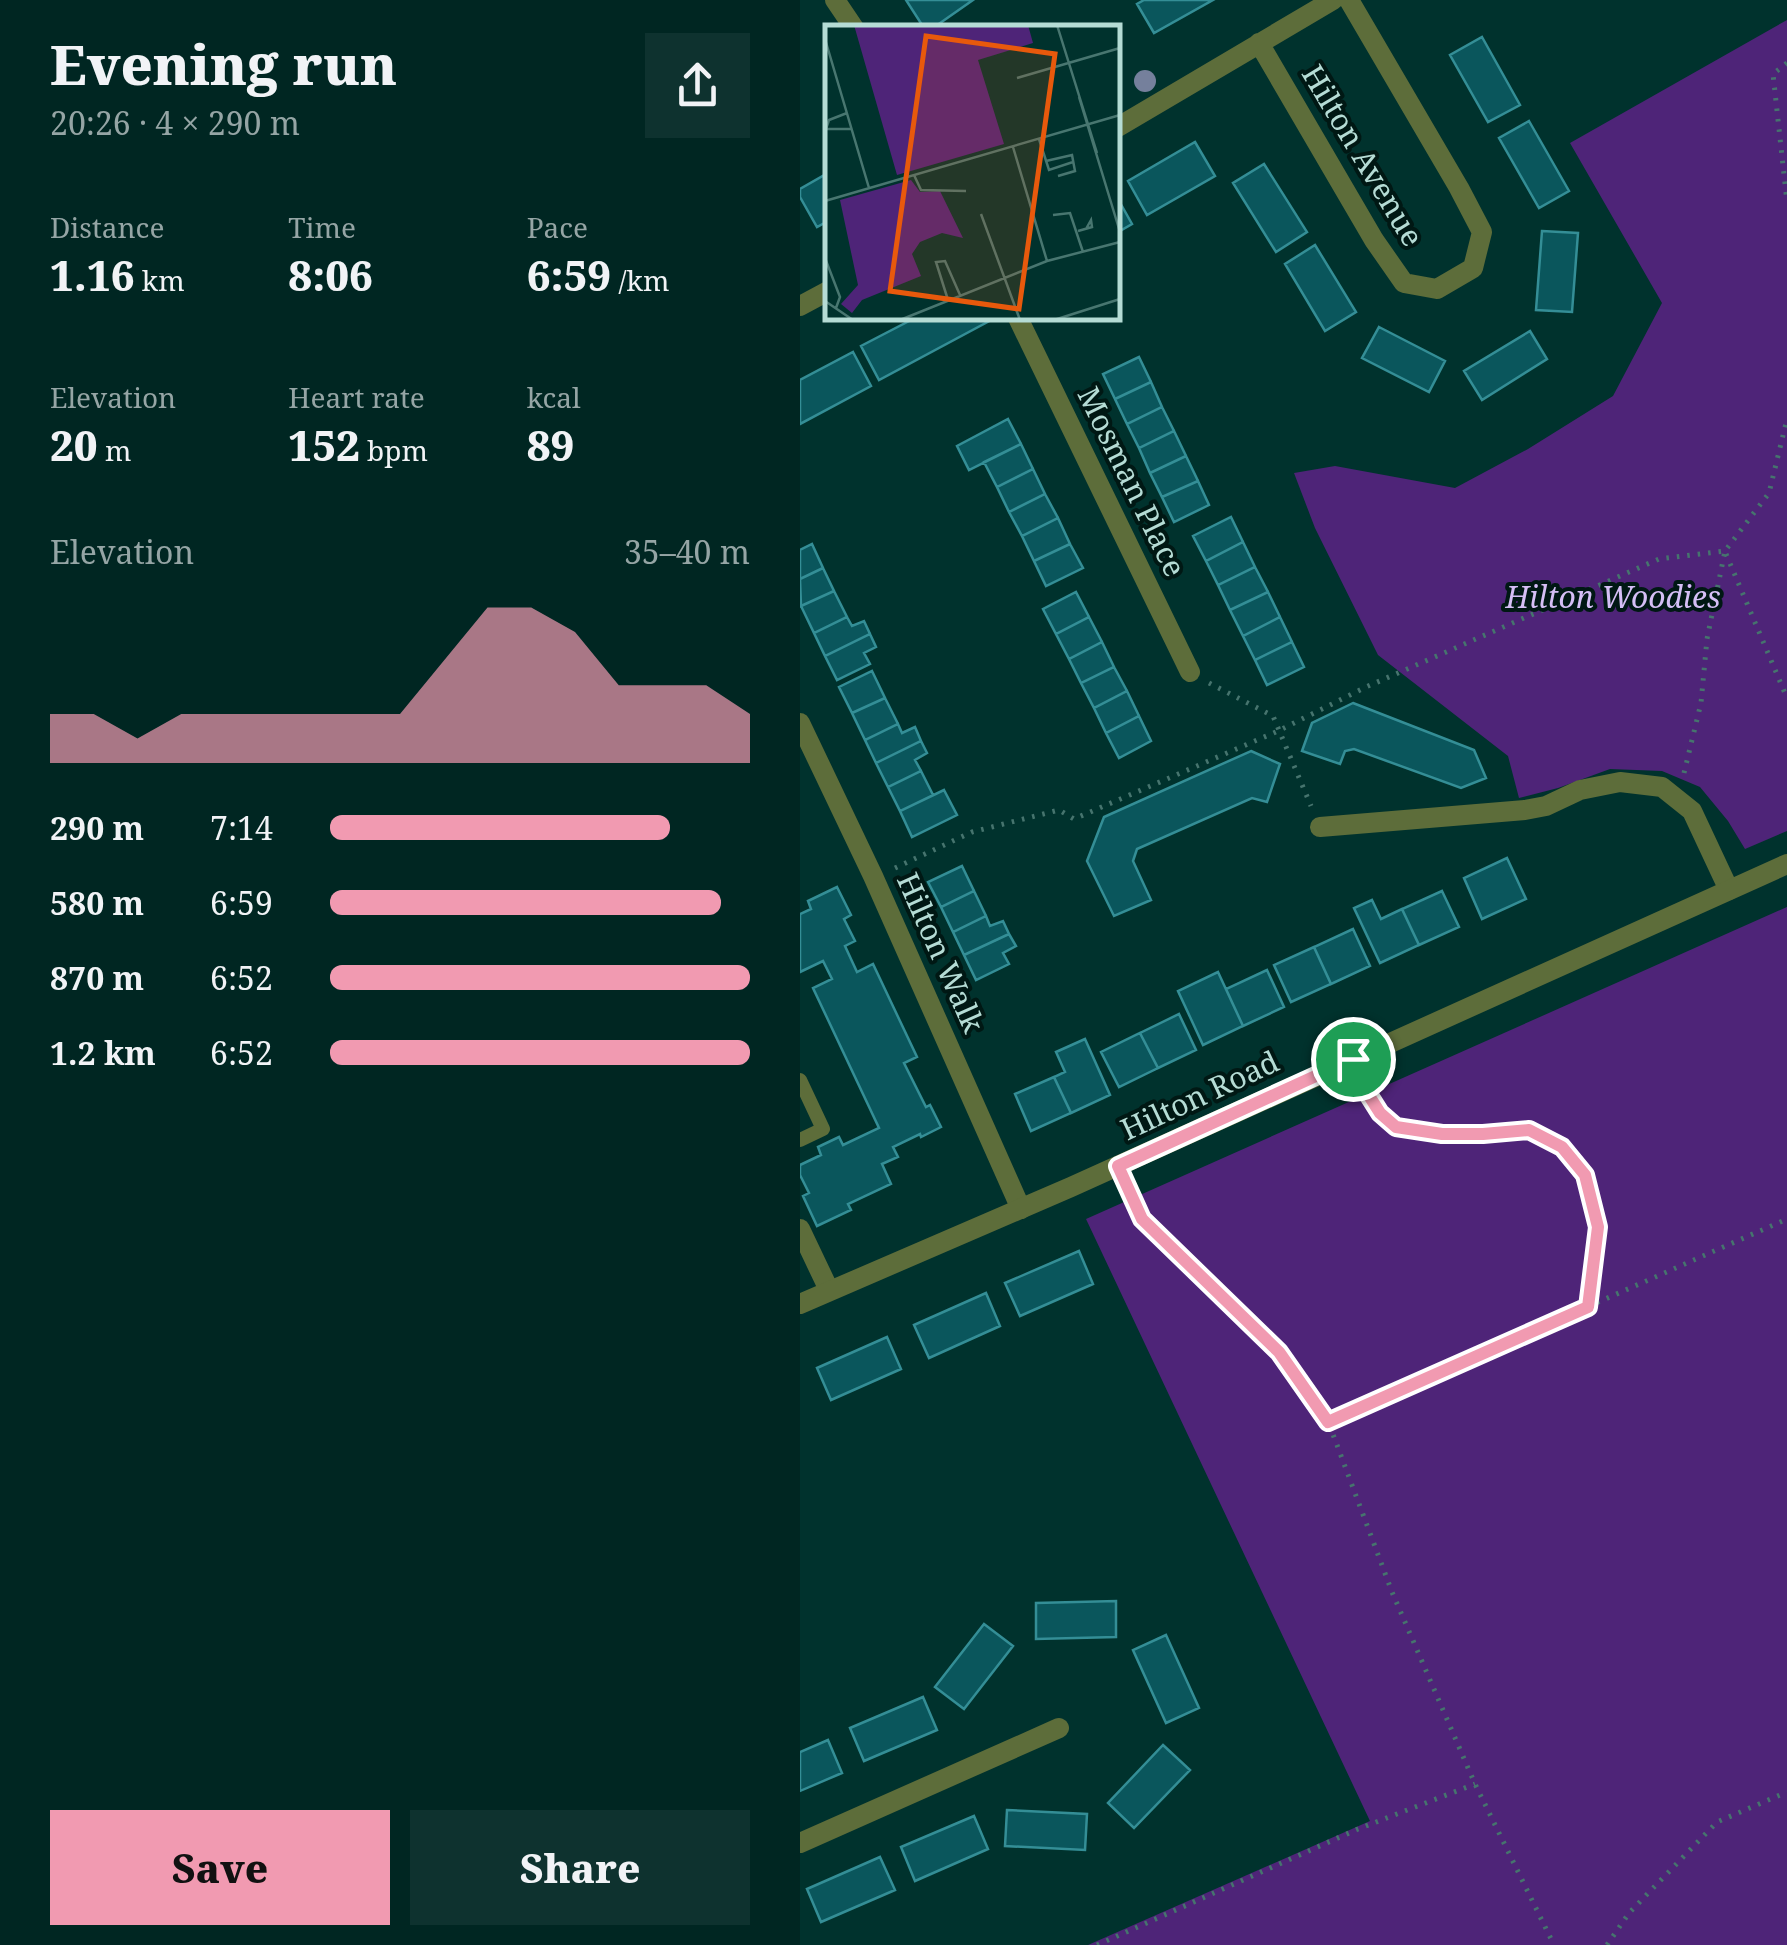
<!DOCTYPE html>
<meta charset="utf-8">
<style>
:root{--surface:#002622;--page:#0e322f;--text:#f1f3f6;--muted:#95a5a5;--accent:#f19ab1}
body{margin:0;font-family:"Noto Serif",serif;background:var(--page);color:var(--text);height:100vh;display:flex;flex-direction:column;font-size:38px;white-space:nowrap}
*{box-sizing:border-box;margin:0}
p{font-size:32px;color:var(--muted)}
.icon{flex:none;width:55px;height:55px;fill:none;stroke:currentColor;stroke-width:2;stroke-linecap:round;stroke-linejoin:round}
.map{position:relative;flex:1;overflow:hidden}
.drawer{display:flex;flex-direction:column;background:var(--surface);width:800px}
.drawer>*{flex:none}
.pin{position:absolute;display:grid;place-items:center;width:85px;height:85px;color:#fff;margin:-42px;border:5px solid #fff;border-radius:50%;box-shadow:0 2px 10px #0007}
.round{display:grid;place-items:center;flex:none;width:105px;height:105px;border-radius:0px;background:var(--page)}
.summary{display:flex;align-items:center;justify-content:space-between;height:170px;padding:0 50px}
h1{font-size:55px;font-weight:800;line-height:75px}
.stats{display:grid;grid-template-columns:repeat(3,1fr);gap:15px;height:170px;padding:10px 50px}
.stats div{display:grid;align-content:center}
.stats b{font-size:42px;font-weight:800}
.stats small{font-size:28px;font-weight:400}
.stats p{font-size:28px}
.chart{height:280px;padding:20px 50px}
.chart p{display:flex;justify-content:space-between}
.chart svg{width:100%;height:180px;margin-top:10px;fill:var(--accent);opacity:.7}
.primary-button{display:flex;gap:20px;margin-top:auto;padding:20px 50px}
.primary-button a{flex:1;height:115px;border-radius:0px;background:var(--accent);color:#111;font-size:40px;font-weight:800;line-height:115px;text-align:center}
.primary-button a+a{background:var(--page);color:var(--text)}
ul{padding:0 50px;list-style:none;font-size:32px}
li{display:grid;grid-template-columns:160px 120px 1fr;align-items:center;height:75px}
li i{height:25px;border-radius:12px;background:var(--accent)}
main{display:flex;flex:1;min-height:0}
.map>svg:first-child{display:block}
.green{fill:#4e2478}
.building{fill:#0a565c;stroke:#348e96;stroke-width:2.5}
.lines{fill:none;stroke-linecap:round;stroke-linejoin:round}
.path{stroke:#46746e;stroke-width:5;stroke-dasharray:2.5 8;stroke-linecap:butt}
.service{stroke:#5d6d3a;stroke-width:14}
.minor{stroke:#5d6d3a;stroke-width:20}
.tertiary{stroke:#5d6d3a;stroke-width:20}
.tree{fill:#75809c}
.route-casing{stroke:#fff;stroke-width:20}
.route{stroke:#f19ab1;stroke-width:12}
.labels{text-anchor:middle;stroke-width:8;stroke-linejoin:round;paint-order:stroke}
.street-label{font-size:30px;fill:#b5dcd5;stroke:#001814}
.park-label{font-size:30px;font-style:italic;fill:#d5bff6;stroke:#001814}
.inset-road{fill:none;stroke:#487670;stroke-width:2.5}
.view{fill:#e8590c;fill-opacity:0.15;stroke:#e8590c;stroke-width:5}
.inset-edge{fill:none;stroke:#b5dcd5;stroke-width:5}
</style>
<main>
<section class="drawer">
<div class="summary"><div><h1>Evening run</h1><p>20:26 · 4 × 290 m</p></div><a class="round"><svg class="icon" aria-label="share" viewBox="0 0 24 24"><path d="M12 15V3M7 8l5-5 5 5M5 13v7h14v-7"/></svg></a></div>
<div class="stats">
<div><p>Distance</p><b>1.16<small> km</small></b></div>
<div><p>Time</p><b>8:06</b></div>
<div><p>Pace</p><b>6:59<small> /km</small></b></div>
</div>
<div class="stats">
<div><p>Elevation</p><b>20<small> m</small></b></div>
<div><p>Heart rate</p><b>152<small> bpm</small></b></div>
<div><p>kcal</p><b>89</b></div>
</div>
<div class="chart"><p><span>Elevation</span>35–40 m</p>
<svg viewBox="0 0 160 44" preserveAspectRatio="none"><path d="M0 44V32L10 32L20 38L30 32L40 32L50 32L60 32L70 32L80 32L90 19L100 6L110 6L120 12L130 25L140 25L150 25L160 32V44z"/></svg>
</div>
<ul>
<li><b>290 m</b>7:14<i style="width:81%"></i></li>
<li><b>580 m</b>6:59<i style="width:93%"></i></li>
<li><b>870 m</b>6:52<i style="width:100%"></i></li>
<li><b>1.2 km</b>6:52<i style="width:100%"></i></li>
</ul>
<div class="primary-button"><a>Save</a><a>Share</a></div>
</section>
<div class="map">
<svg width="987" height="1945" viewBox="0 0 987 1945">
<rect width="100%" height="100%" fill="#00322d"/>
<path class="green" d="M987,20V831L945,849L928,821L900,787L862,771L810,769L758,788L719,798L708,756L578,655L515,528L494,473L535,466L655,488L728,449L813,396L862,303L770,143Z
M987,907V1945H288L570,1821L286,1219Z"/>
<path class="building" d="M106,0H173L133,28H124Z
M344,0H413L354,33L337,4Z
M682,37L720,105L688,122L650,55Z
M729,121L769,191L739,208L699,138Z
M395,142L415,176L347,215L328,181Z
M464,164L507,232L476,252L433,183Z
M28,173V221L17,227L0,197V189Z
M318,199L332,224L318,232Z
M742,231L778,233L772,312L736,310Z
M515,245L556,312L525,331L485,264Z
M115,318H193V319L79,380L61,346Z
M579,327L645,361L629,392L562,358Z
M730,331L747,359L682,400L664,371Z
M53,352L71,386L0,424V380Z
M339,357L351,382L315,399L303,374Z
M351,382L362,407L327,424L315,399Z
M362,407L374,431L339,448L327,424Z
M208,419L221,444L169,470L157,446Z
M374,431L386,456L350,473L339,448Z
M221,444L233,469L197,487L184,462Z
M386,456L398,481L362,497L350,473Z
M233,469L245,494L209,512L197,487Z
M398,481L409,505L374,522L362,497Z
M245,494L258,518L222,536L209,512Z
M431,517L443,542L406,561L393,536Z
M258,518L270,544L234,561L222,536Z
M443,542L455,567L418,585L406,561Z
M12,544L23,568L0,579V550Z
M270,544L283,568L246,586L234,561Z
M455,567L468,592L430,610L418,585Z
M23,568L34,591L1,606L0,579Z
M34,591L47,617L14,633L1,606Z
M276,592L289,617L256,634L243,609Z
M468,592L480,617L443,636L430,610Z
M47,617L52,626L64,621L70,634L25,656L14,633Z
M289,617L302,642L269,659L256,634Z
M480,617L492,642L455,660L443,636Z
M70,634L76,647L64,653L70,664L37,680L25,656Z
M302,642L314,667L281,683L269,659Z
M492,642L504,667L467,685L455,660Z
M314,667L327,691L294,708L281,683Z
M72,671L85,698L52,713L39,687Z
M327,691L339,716L306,733L294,708Z
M85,698L98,724L65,740L52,713Z
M553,703L674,750L686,778L661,788L554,749L545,751L540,764L502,751L512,723Z
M339,716L351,741L319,758L306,733Z
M98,724L102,733L115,727L121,741L76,763L65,740Z
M121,741L127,753L115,760L121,771L88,787L76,763Z
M451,751L480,764L467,802L452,798L337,849L333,861L351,900L314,916L287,861L304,817Z
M121,771L133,795L100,811L88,787Z
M144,790L157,815L112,837L100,811Z
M707,858L726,899L682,919L664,878Z
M162,866L174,891L141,907L128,882Z
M37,887L51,915L44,919L55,941L45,946L57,972L73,964L117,1057L104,1063L126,1107L130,1105L141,1127L121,1137L120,1134L93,1147L98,1157L82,1164L91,1184L48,1204L51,1210L17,1226L3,1196L9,1193L0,1175V1165L21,1155L18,1147L39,1137L43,1145L79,1128L13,988L32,979L23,961L0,972V914L11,909L8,901Z
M174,891L186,916L153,932L141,907Z
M642,891L659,927L619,945L602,909Z
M572,900L581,919L602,909L619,945L580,963L554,908Z
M186,916L190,926L203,921L209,934L164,955L153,932Z
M553,929L570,966L531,984L514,947Z
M209,934L216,946L203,953L209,964L176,980L164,955Z
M514,947L531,984L491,1002L474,965Z
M467,970L484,1007L443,1026L426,989Z
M418,972L443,1026L403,1045L378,991Z
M379,1014L396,1050L358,1068L340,1033Z
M340,1033L358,1068L319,1087L301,1052Z
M285,1039L310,1095L271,1113L254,1077L265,1072L256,1052Z
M254,1077L271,1113L231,1131L215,1094Z
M279,1251L293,1284L220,1316L205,1283Z
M186,1293L200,1326L129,1358L114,1325Z
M87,1337L101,1369L31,1400L17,1368Z
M316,1601V1637L236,1639V1603Z
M184,1624L213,1646L164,1709L135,1687Z
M366,1635L399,1708L366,1723L333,1650Z
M123,1697L137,1730L64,1761L50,1728Z
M28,1740L42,1773L0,1791V1752Z
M363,1745L390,1770L334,1828L308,1803Z
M207,1810L287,1814L285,1850L205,1846Z
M174,1816L188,1849L115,1881L101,1847Z
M80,1857L95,1890L21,1922L7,1889Z"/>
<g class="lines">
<path class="path" d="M987,63L973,74L987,202
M926,554L987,698
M409,683L473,716L511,806
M884,773L901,703L907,639L925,551
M95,868L172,832L259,810L274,819L478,731L566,687L859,559L925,551L969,493L987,419
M562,1080L568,1095L581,1113L596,1127L642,1134H683L729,1130L762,1147L785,1175L798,1227L788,1306
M328,1187L342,1219L479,1352L528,1421L592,1592L675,1784L754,1945
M528,1421L987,1219
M297,1945L558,1829L675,1784
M807,1945L829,1913L917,1822L987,1792"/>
<path class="service" d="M0,1080L23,1129L0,1140"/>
<path class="minor" d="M35,0L54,28
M459,43L574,240L604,283L637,289L673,268L682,232L659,188L549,0
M318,127L533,0
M0,306L28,291
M218,318L390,672
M0,723L73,876L221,1209
M520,827L725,810L746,806L780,790L820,782L862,787L892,811L929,890
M0,1229L29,1290
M0,1843L259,1728"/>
<path class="tertiary" d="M0,1304L271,1187L987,864"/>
</g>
<circle class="tree" cx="345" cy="81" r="11"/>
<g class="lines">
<defs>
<path id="route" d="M553,1059L568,1094L580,1113L596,1127L642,1134H683L729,1130L762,1147L785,1175L798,1227L788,1307L528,1422L479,1352L342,1219L318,1166Z"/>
</defs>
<use href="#route" class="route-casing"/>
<use href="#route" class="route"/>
</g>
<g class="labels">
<g class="street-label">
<text transform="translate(562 156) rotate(59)" y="10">Hilton Avenue</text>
<text transform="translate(331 482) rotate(64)" y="10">Mosman Place</text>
<text transform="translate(140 953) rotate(66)" y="10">Hilton Walk</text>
<text transform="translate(400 1096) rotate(-25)" y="10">Hilton Road</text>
</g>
<g class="park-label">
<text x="813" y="608">Hilton Woodies</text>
</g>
</g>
<g transform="translate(25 25)">
<rect width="295" height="295" fill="#00322d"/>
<path d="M29,0H203L208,18L153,35L179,119L72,150ZM86,155L95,167L115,166L138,213L117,208L95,217L87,229L96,251L37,275L27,288L16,279L33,260L15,175Z" fill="#4e2478"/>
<path class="inset-road" d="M232,0L272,128M0,14L44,163M192,53L295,23M254,72L295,207M22,88L4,95L1,104H26M214,114L224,145L248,137M188,122L222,236M221,136L247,130L250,146L233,151M89,150L96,165L141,166M0,176L295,90M156,189L195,295M228,190L245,188L258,227M253,206L267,202L266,195L261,204M0,233L15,272L11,283M123,275L111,237L120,236L135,270M0,276L28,295M75,295L222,236L295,217M229,295L295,274"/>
<path class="view" d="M101,11L230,29L194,284L65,266Z"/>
<rect width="295" height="295" class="inset-edge"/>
</g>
</svg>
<div class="pin" style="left:553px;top:1059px;background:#1e9e55"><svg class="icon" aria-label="arrive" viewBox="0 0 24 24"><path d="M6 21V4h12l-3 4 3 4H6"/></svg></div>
</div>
</main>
